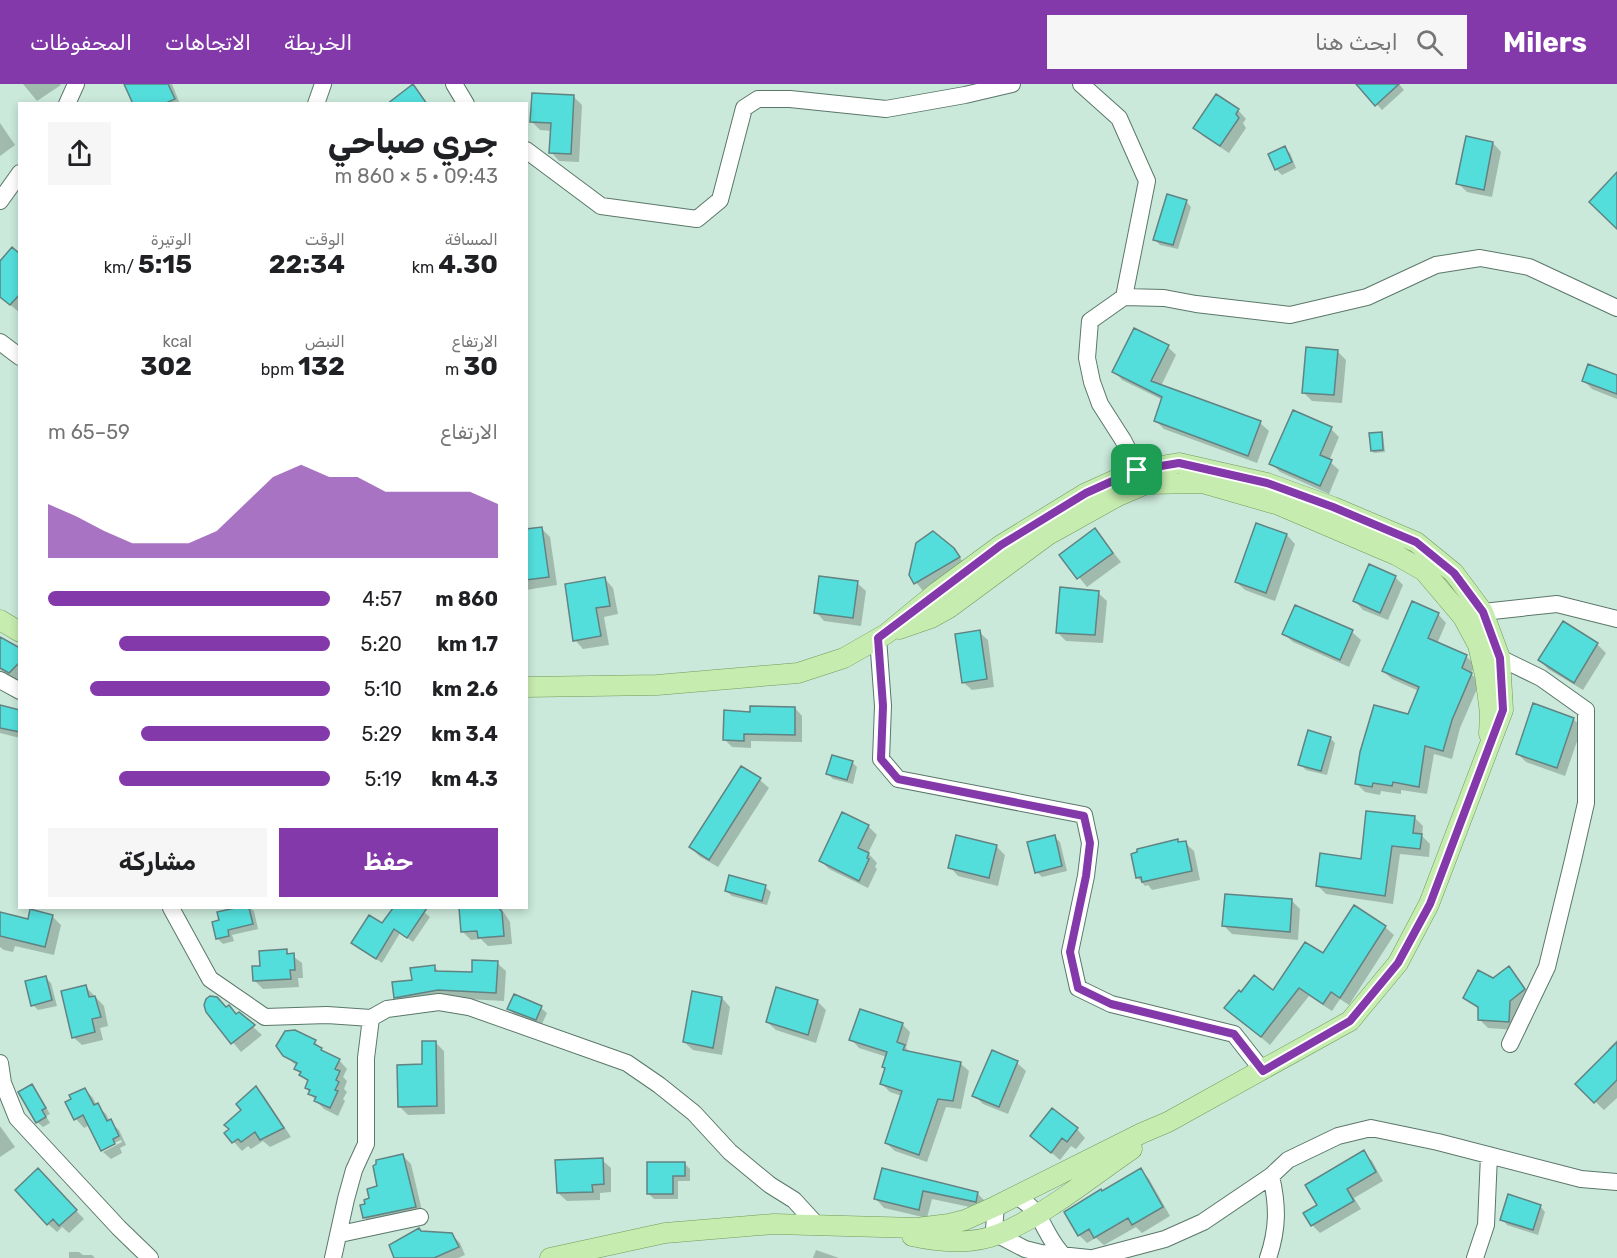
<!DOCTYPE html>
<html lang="ar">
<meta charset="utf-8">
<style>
:root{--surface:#fff;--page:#f6f6f6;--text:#202124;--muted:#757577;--accent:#8439aa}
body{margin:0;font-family:Rubik,"Noto Sans Arabic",sans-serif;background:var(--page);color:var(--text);direction:rtl;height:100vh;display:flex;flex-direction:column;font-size:22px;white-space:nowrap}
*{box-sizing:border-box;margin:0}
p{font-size:20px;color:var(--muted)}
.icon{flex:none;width:33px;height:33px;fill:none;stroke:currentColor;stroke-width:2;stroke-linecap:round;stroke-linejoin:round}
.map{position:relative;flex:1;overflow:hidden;direction:ltr}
.sheet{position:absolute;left:18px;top:18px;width:510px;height:807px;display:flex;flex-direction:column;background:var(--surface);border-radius:0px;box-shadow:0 3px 9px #0003;direction:rtl}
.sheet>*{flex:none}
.pin{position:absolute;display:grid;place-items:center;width:51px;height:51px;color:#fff;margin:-26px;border-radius:12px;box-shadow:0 3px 9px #0006}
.round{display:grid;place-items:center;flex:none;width:63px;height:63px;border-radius:0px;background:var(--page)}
.overview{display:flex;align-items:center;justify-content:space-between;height:102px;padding:0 30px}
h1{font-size:33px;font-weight:700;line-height:45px}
.metrics{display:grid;grid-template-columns:repeat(3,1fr);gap:9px;height:102px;padding:6px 30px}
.metrics div{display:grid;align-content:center}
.metrics b{font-size:26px;font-weight:700}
.metrics small{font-size:16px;font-weight:400}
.metrics p{font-size:16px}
.chart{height:168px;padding:12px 30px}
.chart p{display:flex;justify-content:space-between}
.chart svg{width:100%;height:108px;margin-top:6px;fill:var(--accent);opacity:.7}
.primary-button{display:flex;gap:12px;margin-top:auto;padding:12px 30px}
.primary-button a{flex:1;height:69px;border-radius:0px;background:var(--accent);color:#fff;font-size:24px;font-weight:700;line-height:69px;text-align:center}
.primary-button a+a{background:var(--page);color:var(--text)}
ul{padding:0 30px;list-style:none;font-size:20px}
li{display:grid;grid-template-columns:96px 72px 1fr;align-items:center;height:45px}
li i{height:15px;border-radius:8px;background:var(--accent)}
header{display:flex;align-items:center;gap:36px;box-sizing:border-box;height:84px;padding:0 30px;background:var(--accent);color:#fff}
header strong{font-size:28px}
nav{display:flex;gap:33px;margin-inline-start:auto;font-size:21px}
.search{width:420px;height:54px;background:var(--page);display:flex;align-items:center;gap:15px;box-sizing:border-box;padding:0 21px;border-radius:0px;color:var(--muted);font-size:22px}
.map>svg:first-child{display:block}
.shadow{fill:#0003}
.building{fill:#53dedc;stroke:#618382;stroke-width:1.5}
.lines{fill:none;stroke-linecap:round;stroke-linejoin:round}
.minor-casing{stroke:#5b776a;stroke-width:18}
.major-casing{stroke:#709c58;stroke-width:21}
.minor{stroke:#fff;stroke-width:16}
.major{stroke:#c7ecaf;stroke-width:20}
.route-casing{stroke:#fff;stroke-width:12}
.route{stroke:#8439aa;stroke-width:8}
</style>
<header>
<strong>Milers</strong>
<div class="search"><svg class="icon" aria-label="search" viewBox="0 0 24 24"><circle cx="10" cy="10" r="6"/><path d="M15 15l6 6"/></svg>ابحث هنا</div>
<nav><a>الخريطة</a><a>الاتجاهات</a><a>المحفوظات</a></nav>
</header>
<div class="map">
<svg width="1617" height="1174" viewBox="0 0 1617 1174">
<rect width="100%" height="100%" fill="#cae9da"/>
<path class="shadow" d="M23,0H60L61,1L37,17Z
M126,0H172L180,20H134Z
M1358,0H1399L1404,6L1382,26Z
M573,12L582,21L579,78L559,77L551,68L552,47L540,46L532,38Z
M1238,26L1246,35L1243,39L1246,44L1229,69L1203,52L1195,44Z
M0,39L15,61L0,72Z
M1493,59L1501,68L1492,113L1467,108L1458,99Z
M1284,64L1290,69L1296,84L1282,91L1276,85Z
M1186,117L1191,123L1178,165L1160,161L1155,156Z
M20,172V229L0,212V178Z
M1168,263L1176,271L1161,302L1260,339L1269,347L1257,379L1164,345L1155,336L1163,316L1122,296L1114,287Z
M1337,267L1346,276L1342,319L1312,317L1303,308Z
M1617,292V315L1592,305L1584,297Z
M1331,345L1339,353L1329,377L1339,386L1329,410L1280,388L1271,379Z
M1381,350L1383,352L1385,368L1374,369L1372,367Z
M1257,441L1287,451L1295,460L1275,517L1245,506L1236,498Z
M541,444L550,453L557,501L526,506V446Z
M1095,446L1121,478L1087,503L1061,471Z
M953,466L967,482L924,508L910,491Z
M1395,493L1403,501L1388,536L1363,526L1355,517Z
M605,495L613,504L618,530L604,533L609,561L583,565L575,556Z
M857,499L866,507L861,542L824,537L816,528Z
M1098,509L1107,517L1103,559L1066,557L1057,548Z
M1438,530L1446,539L1437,560L1466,572L1475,581L1471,590L1480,598L1460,644L1452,675L1434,670L1427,710L1401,706V710L1381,707L1380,711L1365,708L1357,700L1409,632L1419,607L1392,595L1383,587Z
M1563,539L1597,560L1606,569L1583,606L1548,585L1540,576Z
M979,548L988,556L994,603L972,606L963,598Z
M1352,548L1361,556L1349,583L1293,558L1284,550Z
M0,555L20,566L18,597L0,586Z
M0,623L20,628V654L0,649Z
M795,624L802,632V658L751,657V664L732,663L724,655L751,629Z
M1573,635L1582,643L1565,692L1526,678L1517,669Z
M1330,654L1335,659L1327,691L1306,686L1300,680Z
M852,678L857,683L853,700L833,695L828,690Z
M742,684L760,696L769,704L718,783L699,772L691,763Z
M1414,733L1423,742L1422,752L1430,760L1429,773L1400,770L1393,820L1326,810L1318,802L1362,776Z
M868,742L877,751L868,769L877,779L875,783L877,785L868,804L829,785L821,777Z
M1054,753L1060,758L1067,787L1042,793L1037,788Z
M1177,757L1180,760L1185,759L1194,767L1200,796L1152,806L1148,801L1145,802L1137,793Z
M996,762L1005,771L998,802L958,792L950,783Z
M765,803L771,808L767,821L732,812L726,807Z
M1292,817L1300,825L1298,856L1232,850L1224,842Z
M241,824H250L254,827L258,845L232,851L234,857L223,860L217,854L221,837L219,829Z
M395,824H419L430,833L413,858L400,849L382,879L353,859L383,841Z
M460,824H501L510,838L512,860L488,862L481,855L471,856L462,847Z
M52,832L61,841L54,871L15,862L13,868L4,866L0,863V837H29Z
M1385,843L1394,851L1349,921L1340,915L1332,927L1309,912L1270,961L1226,924L1242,910L1274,909L1323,871Z
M286,867L302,879L303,894H298L299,903L263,905L254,896L261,883Z
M497,879L506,887L504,917L447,914L404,921L395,913L434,883L440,888L473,890Z
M1509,884L1532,914L1517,946L1488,944L1479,935L1480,926L1465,914Z
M45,893L51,899L57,922L38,926L33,921Z
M86,903L104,922L108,942L100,944L103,956L82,961L73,953Z
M515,912L541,924L547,929L542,940L514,930L509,925Z
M722,914L730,923L722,971L693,966L684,958Z
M817,917L826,926L816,959L776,946L767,938Z
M227,925L237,931L239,930L262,951L241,968L207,927Z
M902,940L910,948L906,964L911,969L960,979L969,987L961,1025L946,1023L927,1078L895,1067L886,1059L902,1012L890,1008L881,999L886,985L884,983L887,973L859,964L851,955Z
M1617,956V1014L1604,1026L1577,1000L1610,967L1608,965Z
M315,958L326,970L339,976L347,985L343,993L347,997L344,1005L347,1008L343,1015L345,1017L338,1032L324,1025L316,1017L306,1004L309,999L295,984L297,982L284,971Z
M435,958L444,967L445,1030L408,1031L399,1022Z
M992,968L1017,979L1026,987L1008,1030L983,1020L974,1011Z
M32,1002L37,1008L50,1030L46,1032L50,1039L43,1043L37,1038Z
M256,1004L264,1012L291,1053L270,1063L263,1057L251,1065L248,1062L242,1067L226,1049Z
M85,1005L93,1014L97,1022L106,1030L110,1038L119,1046L126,1061L120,1064L122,1069L111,1075L103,1068L122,1058L121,1056L103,1064V1067L90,1041L84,1044L76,1035Z
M0,1042L15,1063L0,1073Z
M1077,1045L1085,1054L1076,1065L1071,1062L1060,1076L1032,1052Z
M1363,1068L1372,1077L1383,1097L1354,1114L1361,1125L1320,1149L1312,1141L1319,1121Z
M402,1071L411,1080L423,1131L373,1142L365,1134L371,1115Z
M602,1076L611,1084V1108L600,1109V1116L567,1117L558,1109Z
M684,1079L690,1085V1097H678V1115H654L649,1110Z
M883,1086L977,1109L986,1118L984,1126L932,1115L927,1134L884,1124L876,1115Z
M1141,1086L1149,1095L1170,1132L1142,1149L1136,1143L1104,1161L1096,1154L1087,1159L1079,1151L1103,1108Z
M46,1095L84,1135L69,1149L62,1143L57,1148L48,1140Z
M1540,1122L1545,1128L1538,1151L1507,1141L1502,1135Z
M422,1149L452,1151L460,1159L465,1171L458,1174H396Z
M816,1166L839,1174H813Z
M69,1168H79L83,1171H92L95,1174H69Z"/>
<path class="building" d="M124,0H168L175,15L164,20H133Z
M413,0L427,20H387Z
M1356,0H1399L1375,22Z
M532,9L574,11L571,70L549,69L551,39L530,38Z
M1216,10L1239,25L1236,30L1239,34L1220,62L1193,44Z
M1466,52L1493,58L1484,106L1456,100Z
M1285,62L1292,78L1275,86L1268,70Z
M1617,88V145L1589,118Z
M1167,110L1187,116L1173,161L1153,156Z
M12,163L20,170V210L10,221L0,213V177Z
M1134,244L1169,261L1151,297L1261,337L1248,372L1154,337L1162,313L1112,288Z
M1306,263L1338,266L1334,311L1302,309Z
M1588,280L1617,291V310L1582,297Z
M1293,326L1332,343L1320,371L1332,376L1320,402L1269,380Z
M1382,348L1383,366L1371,367L1369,349Z
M1256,439L1287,450L1266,509L1235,498Z
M542,443L549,493L526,496V445Z
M1095,444L1113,469L1077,495L1059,471Z
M933,447L954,464L960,473L914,500L909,491L916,459Z
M1369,480L1396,492L1380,529L1353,517Z
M819,492L858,497L853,534L814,529Z
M605,493L610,522L596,524L601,552L573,557L565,500Z
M1060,503L1099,507L1095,551L1056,549Z
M1412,517L1439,529L1428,554L1467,571L1462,584L1472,589L1452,636L1443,667L1425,662L1419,703L1393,698L1392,702L1373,699L1372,703L1355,700L1360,668L1374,621L1408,630L1419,603L1382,587Z
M1295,521L1353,546L1340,576L1282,550Z
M1563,537L1598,559L1574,599L1538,576Z
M980,546L987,595L962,599L955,550Z
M0,553L20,564V578L9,589L0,584Z
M1533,619L1574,634L1557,684L1516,670Z
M0,621L20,626V648L0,644Z
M750,622L795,623V651L744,650V657L723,656L724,626L750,628Z
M1308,646L1331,653L1321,687L1298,681Z
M832,671L853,677L847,696L826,690Z
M741,682L761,694L709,776L689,763Z
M1366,727L1415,732L1413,749L1422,750L1420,765L1392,762L1385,812L1316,802L1320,769L1361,775Z
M842,728L869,741L858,764L869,769L867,774L869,775L859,797L819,777Z
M956,751L997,761L989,794L948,784Z
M1055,751L1062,782L1035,789L1027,758Z
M1178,755V758L1186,757L1192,787L1142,798L1141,793L1136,794L1131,770L1137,768V765Z
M729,791L766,801L762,817L725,807Z
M1225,810L1292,815L1290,848L1222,842Z
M1354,821L1386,842L1340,914L1331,908L1323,920L1299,904L1261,953L1224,924L1239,906L1241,908L1254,891L1273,906L1305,858L1323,869Z
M235,824H249L253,840L228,846L229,852L216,855L212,838L219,836L217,828Z
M393,824H427L407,854L394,845L376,875L351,859L369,831L382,839Z
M459,824H499L502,828L504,852L478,854L477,847L461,848Z
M30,825L53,831L45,863L0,852V828L28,835Z
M287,865V870L294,869L295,886H290L291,895L253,897L252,882H260L259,867Z
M472,876L498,877L496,909L438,906L394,914L392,898L412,896L410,884L435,881V887L472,888Z
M1509,882L1525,905L1510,917L1509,938L1478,936V923L1463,914L1478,886L1493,894Z
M46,892L52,916L31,922L25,897Z
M86,901L89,913L95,912L101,933L92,935L95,948L72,954L61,907Z
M776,903L818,916L808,951L766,938Z
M692,907L722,913L713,964L683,958Z
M514,910L542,922L536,936L507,925Z
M210,912L217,913L226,923L229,921L236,930L239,928L255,941L231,960L206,928L204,921L206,915Z
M860,925L903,939L897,958L905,961L903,966L961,978L953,1017L938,1015L919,1071L885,1059L902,1007L880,1000L885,984L882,983L887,968L849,956Z
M295,946L316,956L314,960L322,964L321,966L340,975L335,985L340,987L336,996L339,998L335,1006L338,1007L330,1024L314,1017L316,1013L308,1010L310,1006L305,1004L308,996L299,991L301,988L294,985L297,979L283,972L276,962L285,947Z
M422,957H436L437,1022L398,1023L397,981L422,980Z
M1617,958V996L1594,1019L1575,1000Z
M992,966L1018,977L999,1023L972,1012Z
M32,1000L46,1024L42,1026L46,1033L36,1039L18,1008Z
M256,1002L284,1044L260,1056L255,1048L241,1058L238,1055L232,1059L224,1049L229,1045L224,1041L241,1026L236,1020Z
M85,1004L94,1021L98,1019L107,1037L111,1035L119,1052L113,1055L115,1060L101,1067L83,1031L74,1036L65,1018L71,1015L69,1011Z
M1052,1024L1078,1044L1067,1058L1062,1054L1051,1069L1030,1052Z
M1364,1066L1376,1088L1347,1105L1354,1117L1311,1142L1303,1129L1317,1121L1305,1101Z
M403,1070L416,1123L363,1134L360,1121L365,1120L364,1116L369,1114L367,1105L377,1102L373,1082L376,1080V1076Z
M603,1074L604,1100L592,1101L593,1108L557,1109L555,1076Z
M647,1078H685V1092H673V1110H647Z
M38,1084L77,1126L59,1142L53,1135L47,1141L15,1106Z
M882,1084L978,1108L976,1118L923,1107L919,1126L874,1115Z
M1141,1084L1163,1123L1132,1141L1128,1134L1094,1154L1089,1145L1078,1152L1064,1128L1101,1105L1102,1107Z
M1508,1110L1541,1121L1533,1146L1500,1136Z
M419,1144L421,1147L452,1149L459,1163L434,1174H394L389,1161Z"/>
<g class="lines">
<defs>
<path id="minor" d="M454,0L466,20
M1081,0L1119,34L1147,97L1124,213
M67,20L76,0
M316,20L323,0
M526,66L601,122L697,135L720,116L744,24L758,15H790L886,25L965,11L1012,0
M0,117L20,89
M0,258L20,273
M1144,397L1123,356L1100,320L1092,298L1087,274L1090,237L1124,213L1164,214L1196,220L1290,231L1367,213L1436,181L1480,174L1529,183L1617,224
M1483,528L1557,520L1617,535
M878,554L883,622L881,675L898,695L1084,731L1090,759L1086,792L1070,868L1078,904L1111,920L1234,950L1263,987
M1500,574L1541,594L1586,626V719L1573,776L1547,883L1510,960
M0,596L20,607
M171,824L210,895L265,933L327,931L371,934L387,925L439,918L469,923L627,979L659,1001L694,1029L730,1068L770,1101L794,1116L816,1140
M0,979L3,999L17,1034L119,1144L150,1174
M1016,1112C1046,1129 1042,1151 1065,1173
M996,1122L994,1145L998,1151L1025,1165L1041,1169L1089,1174
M340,1150L420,1133
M333,1174L346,1115L354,1086L366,1060V974L371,934
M1093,1174L1165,1155L1203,1138L1271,1092L1288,1076L1338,1052L1371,1044L1438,1058L1581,1095L1617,1098
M1268,1174C1278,1145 1278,1122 1271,1092
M1475,1174L1486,1141L1489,1071"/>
<path id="major" d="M0,536L20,548
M899,545L931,534L949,524L1048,451L1118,412L1146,400L1202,399L1279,421L1396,471L1424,487L1463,533L1478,561L1485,591L1490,629L1489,650
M526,603L657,601L798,589L844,574L886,550L937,508L1001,461L1086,409L1137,386L1179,379L1267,399L1333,423L1416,458L1454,489L1483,528L1500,574L1503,626L1429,820L1398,879L1350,937L1168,1038L1142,1049L996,1122L965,1136L949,1140L917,1144L774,1140L665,1149L550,1174
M912,1152C939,1158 972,1161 999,1150C1044,1132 1091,1093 1132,1065"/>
</defs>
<use href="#minor" class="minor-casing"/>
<use href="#major" class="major-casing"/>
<use href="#minor" class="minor"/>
<use href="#major" class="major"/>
</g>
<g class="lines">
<defs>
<path id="route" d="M1179,379L1267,399L1333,423L1416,458L1454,489L1483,528L1500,574L1503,626L1430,820L1398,879L1350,937L1263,987L1234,950L1111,920L1078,904L1070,868L1086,792L1090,759L1084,732L898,695L881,675L883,622L878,554L1001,461L1086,409L1137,386Z"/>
</defs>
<use href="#route" class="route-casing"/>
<use href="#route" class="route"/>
</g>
</svg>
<div class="pin" style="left:1137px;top:386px;background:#1e9e55"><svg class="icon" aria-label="arrive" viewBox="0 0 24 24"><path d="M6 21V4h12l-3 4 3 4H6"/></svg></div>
<section class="sheet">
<div class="overview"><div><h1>جري صباحي</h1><p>09:43 · 5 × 860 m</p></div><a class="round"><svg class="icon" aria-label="share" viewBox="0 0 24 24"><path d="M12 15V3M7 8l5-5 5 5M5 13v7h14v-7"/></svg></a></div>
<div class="metrics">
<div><p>المسافة</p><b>4.30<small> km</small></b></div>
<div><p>الوقت</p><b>22:34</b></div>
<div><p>الوتيرة</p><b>5:15<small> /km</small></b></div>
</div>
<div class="metrics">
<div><p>الارتفاع</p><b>30<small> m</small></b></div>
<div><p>النبض</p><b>132<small> bpm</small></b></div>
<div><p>kcal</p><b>302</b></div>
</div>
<div class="chart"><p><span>الارتفاع</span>59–65 m</p>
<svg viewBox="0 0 160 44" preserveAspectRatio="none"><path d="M0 44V22L10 27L20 33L30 38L40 38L50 38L60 33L70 22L80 11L90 6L100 11L110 11L120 17L130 17L140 17L150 17L160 22V44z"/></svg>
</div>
<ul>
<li><b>860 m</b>4:57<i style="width:100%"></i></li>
<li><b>1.7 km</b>5:20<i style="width:75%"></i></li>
<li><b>2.6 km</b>5:10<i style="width:85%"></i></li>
<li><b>3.4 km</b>5:29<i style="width:67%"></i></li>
<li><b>4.3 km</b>5:19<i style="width:75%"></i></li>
</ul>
<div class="primary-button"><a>حفظ</a><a>مشاركة</a></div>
</section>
</div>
